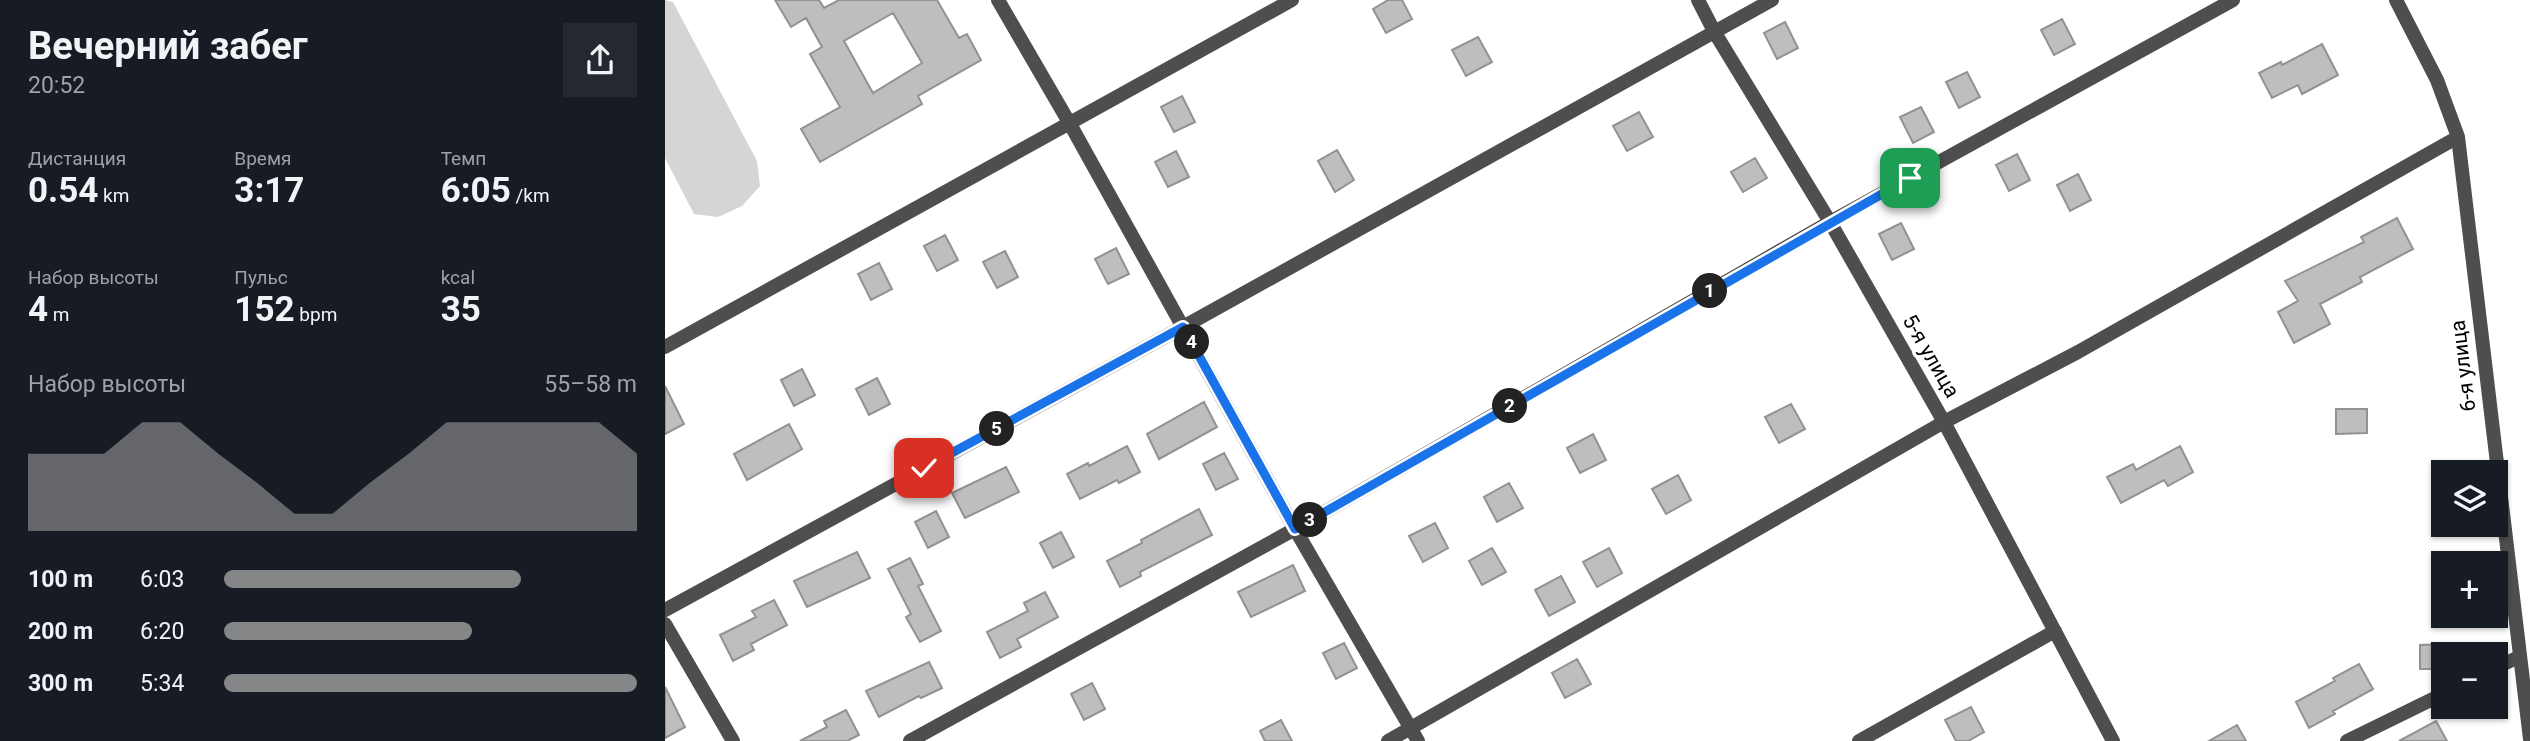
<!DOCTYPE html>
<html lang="ru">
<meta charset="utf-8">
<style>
:root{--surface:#171b24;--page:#242831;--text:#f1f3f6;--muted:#9ea1a6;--accent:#858687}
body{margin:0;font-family:Roboto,sans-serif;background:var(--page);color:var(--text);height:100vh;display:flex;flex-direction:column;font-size:26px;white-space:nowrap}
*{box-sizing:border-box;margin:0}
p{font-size:23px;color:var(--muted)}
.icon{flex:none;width:38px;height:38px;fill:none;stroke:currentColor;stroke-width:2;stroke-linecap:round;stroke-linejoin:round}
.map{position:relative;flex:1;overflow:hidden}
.panel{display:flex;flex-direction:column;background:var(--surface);width:665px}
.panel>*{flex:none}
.tools{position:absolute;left:1766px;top:460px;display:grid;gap:14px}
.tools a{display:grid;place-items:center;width:77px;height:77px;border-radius:0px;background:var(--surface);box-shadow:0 2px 5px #0004;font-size:35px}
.pin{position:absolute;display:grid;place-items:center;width:60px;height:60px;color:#fff;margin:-30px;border-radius:14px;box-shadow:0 4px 10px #0006}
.km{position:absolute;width:35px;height:35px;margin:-18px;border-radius:50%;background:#222;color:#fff;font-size:19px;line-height:35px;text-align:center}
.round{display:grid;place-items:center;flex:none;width:74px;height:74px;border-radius:0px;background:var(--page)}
.overview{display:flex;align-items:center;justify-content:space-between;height:119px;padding:0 28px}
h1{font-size:38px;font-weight:700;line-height:52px}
.figures{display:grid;grid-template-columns:repeat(3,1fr);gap:10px;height:119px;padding:7px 28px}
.figures div{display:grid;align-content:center}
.figures b{font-size:35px;font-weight:700}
.figures small{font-size:19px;font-weight:400}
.figures p{font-size:19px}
.chart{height:196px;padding:14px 28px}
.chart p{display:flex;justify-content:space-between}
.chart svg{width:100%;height:126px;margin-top:7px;fill:var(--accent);opacity:.7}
ul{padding:0 28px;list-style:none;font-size:23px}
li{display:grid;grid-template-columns:112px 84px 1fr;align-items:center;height:52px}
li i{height:18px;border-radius:9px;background:var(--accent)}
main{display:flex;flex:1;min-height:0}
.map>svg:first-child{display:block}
.green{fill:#d5d5d5}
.building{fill:#bebebe;stroke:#929292;stroke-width:2;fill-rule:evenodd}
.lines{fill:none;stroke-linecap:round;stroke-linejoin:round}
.minor{stroke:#4e4e4e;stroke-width:14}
.route-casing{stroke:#fff;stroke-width:14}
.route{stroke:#1a73e8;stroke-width:9}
.labels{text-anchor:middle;stroke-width:7;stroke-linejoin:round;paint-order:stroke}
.street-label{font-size:21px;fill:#000;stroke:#fff}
</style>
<main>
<section class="panel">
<div class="overview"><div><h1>Вечерний забег</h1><p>20:52</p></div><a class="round"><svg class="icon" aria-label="share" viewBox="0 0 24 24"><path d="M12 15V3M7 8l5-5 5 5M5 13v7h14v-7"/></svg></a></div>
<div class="figures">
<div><p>Дистанция</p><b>0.54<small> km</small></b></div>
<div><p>Время</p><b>3:17</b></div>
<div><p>Темп</p><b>6:05<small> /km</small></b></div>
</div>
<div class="figures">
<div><p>Набор высоты</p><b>4<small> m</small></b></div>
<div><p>Пульс</p><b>152<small> bpm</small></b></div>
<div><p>kcal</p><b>35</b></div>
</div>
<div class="chart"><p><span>Набор высоты</span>55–58 m</p>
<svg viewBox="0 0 160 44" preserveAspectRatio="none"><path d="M0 44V17L10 17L20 17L30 6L40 6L50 17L60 27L70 38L80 38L90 27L100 17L110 6L120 6L130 6L140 6L150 6L160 17V44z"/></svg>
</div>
<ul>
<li><b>100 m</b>6:03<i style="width:72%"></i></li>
<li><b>200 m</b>6:20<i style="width:60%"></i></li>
<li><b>300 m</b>5:34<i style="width:100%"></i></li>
</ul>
</section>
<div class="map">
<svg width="1865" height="741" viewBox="0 0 1865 741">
<rect width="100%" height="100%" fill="#fff"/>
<path class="green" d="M0,0L8,2L92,161L95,186L77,206L53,217L29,214L0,158Z"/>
<path class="building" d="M110,0H154L159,8L174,0H272L294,38L302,34L316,60L253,96L257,104L155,162L136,129L175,107L145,54L157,47L141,18L126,27ZM228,13L257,63L208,93L179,41Z
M723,0H737L747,19L721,33L708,9Z
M1397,19L1410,44L1389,55L1376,30Z
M1120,22L1133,48L1112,59L1099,33Z
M813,37L827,62L801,76L787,50Z
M1657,44L1673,75L1637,94L1633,85L1607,98L1594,73L1616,62L1617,65Z
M1302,72L1315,97L1294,108L1281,82Z
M517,96L530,122L509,132L496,107Z
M1256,107L1269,132L1248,143L1235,117Z
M974,112L988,137L962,151L948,126Z
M672,150L689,180L670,192L653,161Z
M511,151L524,177L503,187L490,162Z
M1352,154L1365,180L1344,191L1331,165Z
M1090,158L1102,178L1078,192L1066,172Z
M1413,174L1426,200L1405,211L1392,185Z
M1732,218L1748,249L1695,277L1697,282L1655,304L1665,324L1629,343L1613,312L1633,301L1620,281L1699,242L1696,237Z
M1236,223L1249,249L1227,260L1214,234Z
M280,235L293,260L272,271L259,246Z
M451,248L464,274L443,284L430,259Z
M340,251L353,277L332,288L318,262Z
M214,263L227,289L206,300L193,274Z
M137,369L150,395L129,406L116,380Z
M212,378L225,404L204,415L191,389Z
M0,386L19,424L0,434Z
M539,402L552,427L494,459L482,434Z
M1126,404L1140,429L1114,443L1100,417Z
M1671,409H1702V433L1671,434Z
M124,424L137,449L82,480L69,454Z
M928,434L941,460L915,473L902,448Z
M462,446L475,472L454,483L452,480L415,499L402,474L423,463L424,466Z
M1515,446L1528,472L1503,486L1499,480L1456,503L1442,477L1468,464L1471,470Z
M559,453L573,479L551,490L538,464Z
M341,467L354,492L300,518L287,493Z
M1013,475L1026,500L1001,514L987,489Z
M844,483L858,508L832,522L819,497Z
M534,509L547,535L475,572L476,576L455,587L442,561L477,543L476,540Z
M271,511L284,537L263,548L250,522Z
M770,523L783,548L758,562L744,536Z
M396,532L409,557L388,568L375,543Z
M827,548L841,572L817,585L804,561Z
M944,548L957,573L932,587L918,562Z
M192,552L205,578L142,607L129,581Z
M245,558L258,584L253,586L276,631L255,642L241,617L246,614L223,569Z
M628,565L640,591L586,617L573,592Z
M896,576L910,602L884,616L870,590Z
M380,592L393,617L352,639L356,647L335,658L322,632L363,611L359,603Z
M109,600L122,625L86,644L89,650L68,661L55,635L91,617L87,611Z
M679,643L692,668L671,679L658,653Z
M1778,644V669H1755V645Z
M912,659L926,684L900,698L887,673Z
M264,662L277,688L256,698L254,696L214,717L201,691Z
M1694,664L1708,689L1668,711L1670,714L1644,728L1631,702L1670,681L1668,678Z
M427,683L440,709L419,720L406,694Z
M0,687L20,727L0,738Z
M1306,707L1319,732L1303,741H1291L1280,720Z
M181,710L194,735L182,741H135L162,727L159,721Z
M616,720L627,741H600L595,731Z
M1771,721L1782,741H1734Z
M1572,725L1581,741H1544Z"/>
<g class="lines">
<path class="minor" d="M333,0L405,124L630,529L753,741
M1033,0L1050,33L1165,222L1279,422L1448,741
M1731,0L1772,80L1793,137L1865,739
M0,347L627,0
M0,610L518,327L1107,0
M0,624L68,741
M1830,668L1854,657
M245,741L630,529L1165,222L1568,0
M723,741L1279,422L1413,352L1793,137
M1194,741L1390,631
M1682,741L1778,694"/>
</g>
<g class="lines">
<defs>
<path id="route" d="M259,468L518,327L630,529L1245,178"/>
</defs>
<use href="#route" class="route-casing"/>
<use href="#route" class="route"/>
</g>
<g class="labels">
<g class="street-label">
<text transform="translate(1266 356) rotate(60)" y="7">5-я улица</text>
<text transform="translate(1798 366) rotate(-97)" y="7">6-я улица</text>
</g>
</g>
</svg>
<div class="tools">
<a><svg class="icon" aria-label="layers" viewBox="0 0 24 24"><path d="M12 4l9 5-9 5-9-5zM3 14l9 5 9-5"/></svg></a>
<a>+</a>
<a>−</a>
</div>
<div class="pin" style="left:1245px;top:178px;background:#1e9e55"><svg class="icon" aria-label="arrive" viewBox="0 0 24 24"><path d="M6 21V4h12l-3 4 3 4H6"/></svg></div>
<div class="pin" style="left:259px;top:468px;background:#d93025"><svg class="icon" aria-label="check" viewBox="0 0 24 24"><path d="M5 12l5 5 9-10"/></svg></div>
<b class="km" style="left:1045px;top:291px">1</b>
<b class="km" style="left:845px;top:406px">2</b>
<b class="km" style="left:645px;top:520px">3</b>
<b class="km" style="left:527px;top:342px">4</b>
<b class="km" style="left:332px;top:429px">5</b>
</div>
</main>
